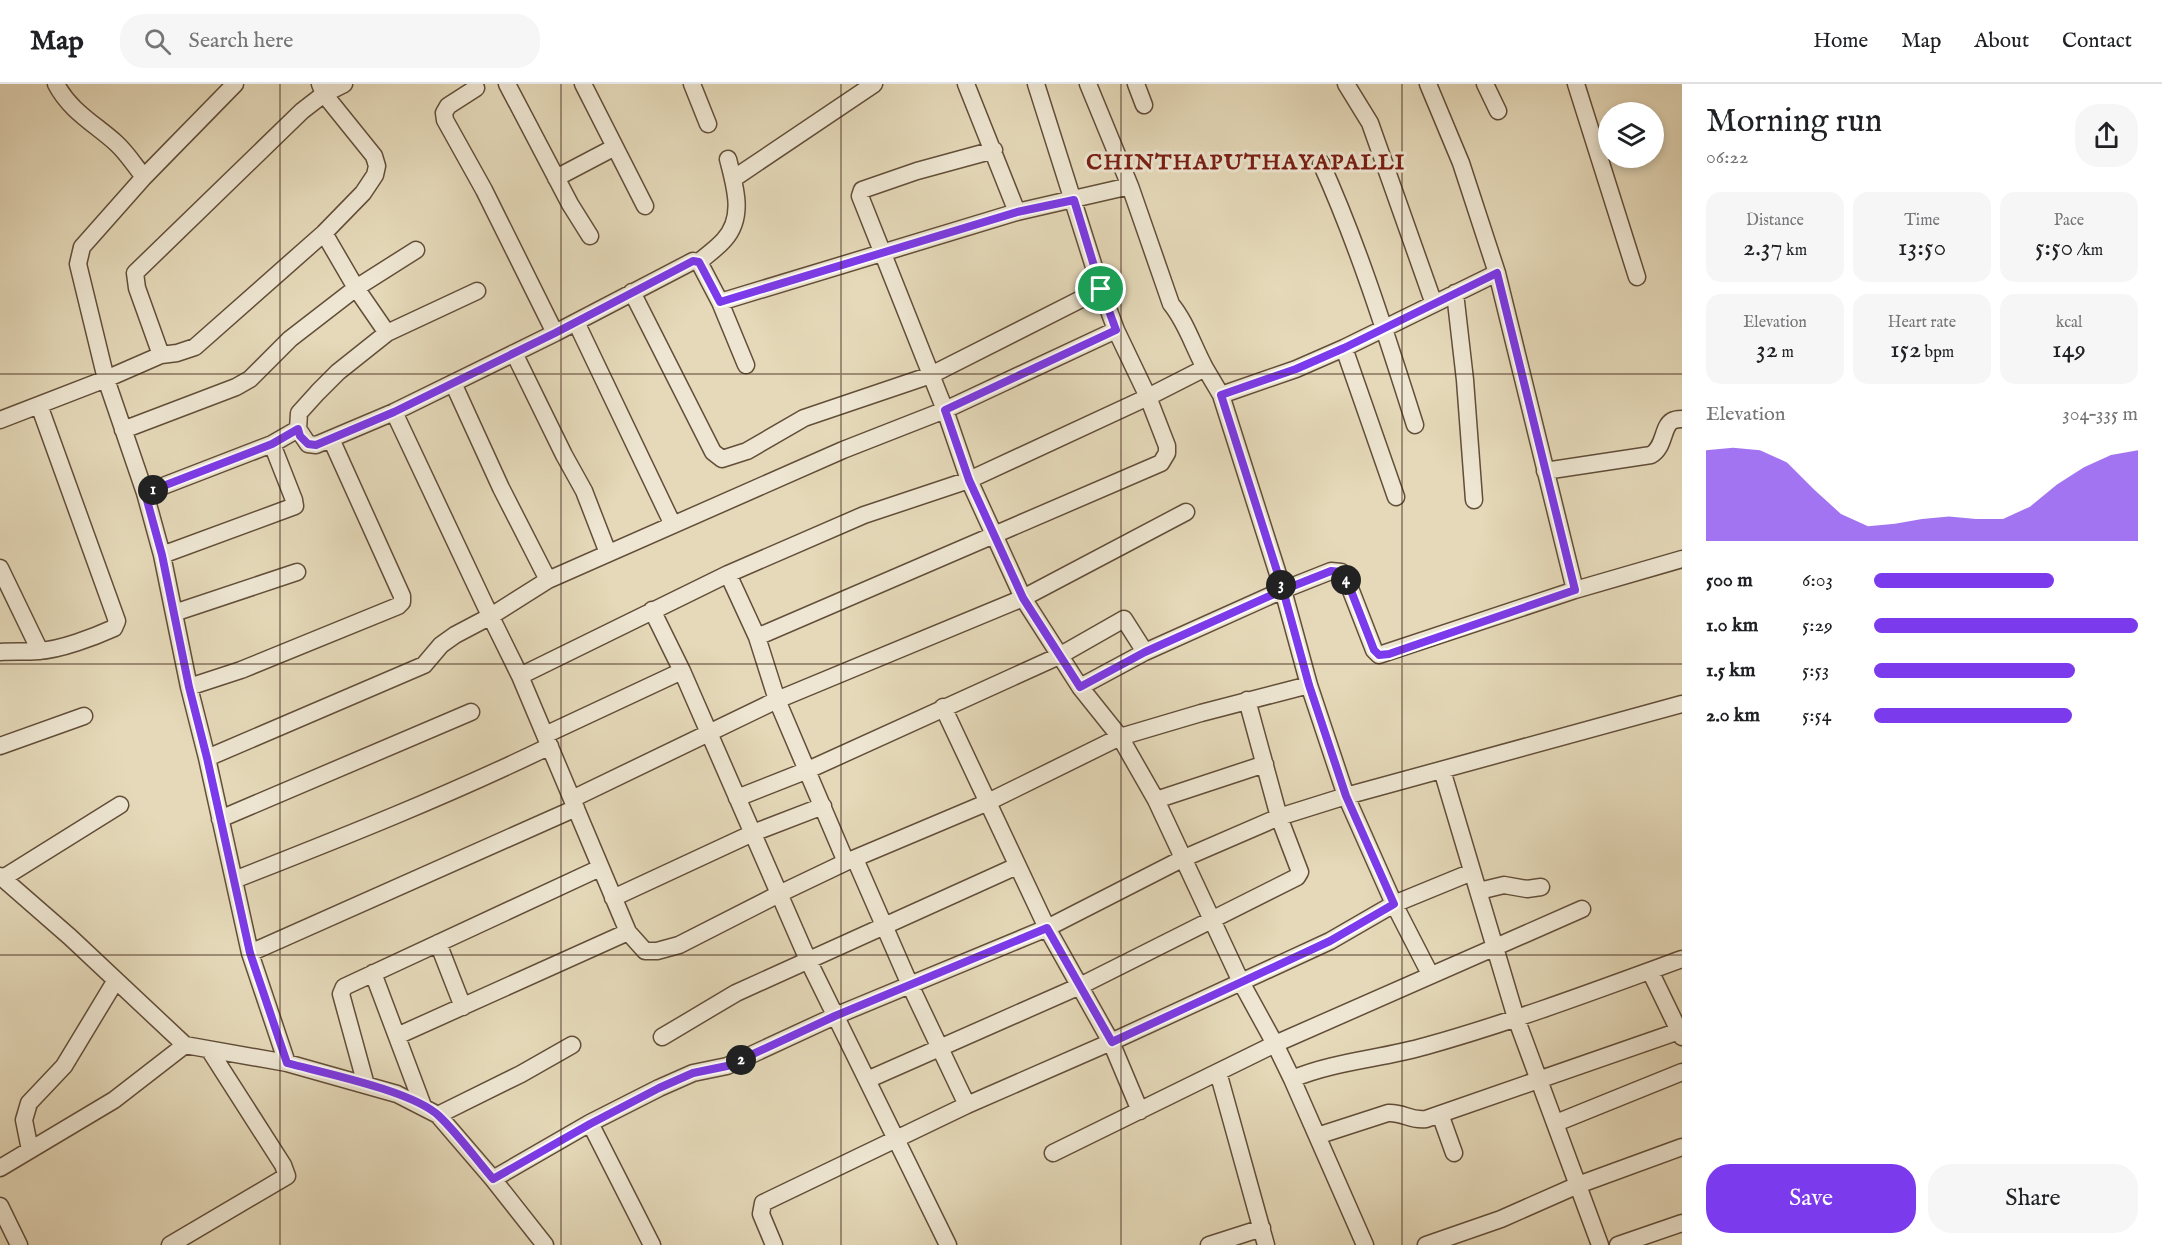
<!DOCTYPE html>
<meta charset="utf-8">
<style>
:root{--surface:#fff;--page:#f6f6f6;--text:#202124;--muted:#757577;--line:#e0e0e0;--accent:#7c3aed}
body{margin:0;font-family:"IM FELL English",serif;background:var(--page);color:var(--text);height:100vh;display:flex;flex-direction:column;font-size:22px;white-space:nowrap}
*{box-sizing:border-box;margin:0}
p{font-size:20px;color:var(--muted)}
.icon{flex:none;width:33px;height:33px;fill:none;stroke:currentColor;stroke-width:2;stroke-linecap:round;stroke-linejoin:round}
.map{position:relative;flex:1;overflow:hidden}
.drawer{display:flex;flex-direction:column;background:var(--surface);width:480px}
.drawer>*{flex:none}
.tools{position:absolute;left:1598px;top:18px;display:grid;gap:12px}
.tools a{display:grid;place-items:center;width:66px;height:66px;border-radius:50%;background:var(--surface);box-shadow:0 3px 9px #0003;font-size:30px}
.pin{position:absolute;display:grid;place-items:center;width:51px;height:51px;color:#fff;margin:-26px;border:3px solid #fff;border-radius:50%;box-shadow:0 2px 6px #0007}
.km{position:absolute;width:30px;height:30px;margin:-15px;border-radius:50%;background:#222;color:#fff;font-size:16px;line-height:30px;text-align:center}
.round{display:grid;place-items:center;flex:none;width:63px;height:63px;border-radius:24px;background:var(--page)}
.head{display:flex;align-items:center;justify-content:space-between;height:102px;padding:0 24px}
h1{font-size:33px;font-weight:600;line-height:45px}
.metrics{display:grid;grid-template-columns:repeat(3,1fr);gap:9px;height:102px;padding:6px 24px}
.metrics div{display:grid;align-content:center;border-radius:15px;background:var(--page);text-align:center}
.metrics b{font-size:26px;font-weight:600}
.metrics small{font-size:16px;font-weight:400}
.metrics p{font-size:16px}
.chart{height:168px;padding:12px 24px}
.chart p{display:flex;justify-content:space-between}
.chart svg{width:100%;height:108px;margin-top:6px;fill:var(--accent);opacity:.7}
.primary-button{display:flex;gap:12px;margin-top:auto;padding:12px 24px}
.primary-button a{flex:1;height:69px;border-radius:24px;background:var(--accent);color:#fff;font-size:24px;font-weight:600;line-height:69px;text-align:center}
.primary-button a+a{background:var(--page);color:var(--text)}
ul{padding:0 24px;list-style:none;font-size:20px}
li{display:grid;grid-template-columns:96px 72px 1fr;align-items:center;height:45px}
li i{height:15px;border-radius:8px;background:var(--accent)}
header{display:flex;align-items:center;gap:36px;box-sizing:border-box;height:84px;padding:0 30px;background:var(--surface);border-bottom:2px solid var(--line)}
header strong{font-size:28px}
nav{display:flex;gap:33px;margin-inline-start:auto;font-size:21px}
.search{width:420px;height:54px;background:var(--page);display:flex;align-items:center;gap:15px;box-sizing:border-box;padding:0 21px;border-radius:24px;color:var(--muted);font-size:22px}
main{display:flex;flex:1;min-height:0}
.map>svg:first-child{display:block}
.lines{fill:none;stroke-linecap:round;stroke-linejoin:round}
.street-casing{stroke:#624e39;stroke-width:19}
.street{stroke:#eee6d2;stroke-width:16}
.route-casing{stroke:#fff;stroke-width:12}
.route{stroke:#7c3aed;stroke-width:8}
.grid{fill:none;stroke:#371f0e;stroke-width:1.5;stroke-opacity:0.55}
.labels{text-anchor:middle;stroke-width:6;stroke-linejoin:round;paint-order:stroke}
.district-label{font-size:22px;font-weight:bold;letter-spacing:1.5px;fill:#7a1f14;stroke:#eee6d2}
</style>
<header>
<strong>Map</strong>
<div class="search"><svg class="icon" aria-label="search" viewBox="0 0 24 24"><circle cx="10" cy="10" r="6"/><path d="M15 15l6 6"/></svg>Search here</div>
<nav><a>Home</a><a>Map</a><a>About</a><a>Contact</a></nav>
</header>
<main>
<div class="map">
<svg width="1682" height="1161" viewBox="0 0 1682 1161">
<rect width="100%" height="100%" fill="#e5d9b9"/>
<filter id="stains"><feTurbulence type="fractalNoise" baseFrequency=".00333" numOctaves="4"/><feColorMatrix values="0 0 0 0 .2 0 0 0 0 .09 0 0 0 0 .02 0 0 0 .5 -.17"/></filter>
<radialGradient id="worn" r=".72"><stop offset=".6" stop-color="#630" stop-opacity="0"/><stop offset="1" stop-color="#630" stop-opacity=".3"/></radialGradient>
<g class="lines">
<defs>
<path id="street" d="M56,0C70,27 95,40 116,59C127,69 135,82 144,93
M235,0L144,93L82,163L78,180L106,295L145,409L162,471L189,603L207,674L250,869L287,979
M507,0L570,120L590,152
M583,0L645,122
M692,0L708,40
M966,0L1017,128
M1088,0L1130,102
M1136,0L1144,21
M1346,0L1370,39L1434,220
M1428,0L1461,79L1497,189L1575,506
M1485,0L1498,27
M1576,0L1637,193
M476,4L448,22L444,29L445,36L484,106L555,249
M994,66L917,87L862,106L860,112L945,326L969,396L1023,514L1080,603L1120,653L1156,716L1241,898L1275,960L1292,995L1365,1161
M1321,79C1359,163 1387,253 1415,341
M556,94L615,63
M733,95L874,0
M699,178C707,171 717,164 724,156C745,133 735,103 728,75
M632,208L713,368L722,375L747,367L804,334L931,291L1101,205
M1455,209L1465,296L1474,416
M720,218L746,281
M576,238L673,441
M387,249L356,204L416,166
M1344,264L1396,413
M514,269L564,371L584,407L608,469
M161,271L137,204L135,189L302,27L324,10L320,0
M453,299L501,404L548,496
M394,328L485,521L520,592L628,848L645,867H657L679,861L779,810L846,778L986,719L1120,653L1201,629L1309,601
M0,336L106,295L161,271L177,269L195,263L324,149L363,109L375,91L377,82L374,72L324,10L344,0
M298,345L308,360L316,361L394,328L555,249L693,177L699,178L720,218L1017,128L1130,102L1171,220C1186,238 1193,262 1205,284
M123,346L236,303L250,295L290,255L356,204L324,149
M1545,387L1651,371C1665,363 1662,343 1672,337C1675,335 1679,335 1682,335
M145,409L272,360L298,345L299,329L318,308L338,288L387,249L477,207
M162,471L295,422L294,416L272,360
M0,484L40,567
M728,490L757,553L777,616L846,778
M652,526L682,587L808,876L948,1161
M174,529L297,488
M757,553L1161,379L1167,369V362L1148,313L1116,246L1101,205L1036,0
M0,568C12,567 25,568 38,567C60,566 94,553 114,544L117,537L39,321
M520,592L728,490L864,431L969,396L1148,313L1205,284L1221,311L1296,285L1344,264L1497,189
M189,603L241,586L398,522L402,518V512L331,355
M1080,603L1145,568L1283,506L1331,487L1341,488L1348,499L1374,566L1379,571L1575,506L1682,475
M943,623L1047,844L1111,958L1140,1027
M545,651L682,587
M0,662L84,632
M207,674L424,581L441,561L455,551L491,532L548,496L843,366L945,326L1116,246
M1442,686L1516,934L1600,1161
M737,714L808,686L1059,572L1124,535L1145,568
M572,715L777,616L1023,514L1186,428
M1156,716L1265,680
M220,735L471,628
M855,775L910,901L967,1021
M0,792L70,853L185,961L287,979L397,1010L438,1031L493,1095L545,1161
M3,794L120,721
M234,796C341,754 447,712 550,662
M1479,807L1504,801L1527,805L1541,803
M613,814L753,749L823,722
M438,859L463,923
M250,869L576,724
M1650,887L1682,953
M373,889L423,1022
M1430,890L1394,820L1346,712L1682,620
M397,952L628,848
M662,953L736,909L1017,782
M1218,988L1266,1161
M1292,995C1335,977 1381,975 1426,962C1512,938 1597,906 1682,875
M867,996L1080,902L1297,793L1300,788L1279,733L1247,616
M366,1001L341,910L344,903L600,784
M1440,1030L1454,1069
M438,1031L521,990L572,961
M590,1039L652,1161
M1556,1039L1682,988
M1317,1052L1388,1029C1404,1028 1409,1037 1426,1035L1682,946
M30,1066L24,1036L29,1019L64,982L116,896
M1053,1069L1275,960L1582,825
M0,1084L114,1016L185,961
M493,1095L590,1039L659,1004L693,989L727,982L835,932L1047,844L1182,775L1279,733L1346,712L1309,601L1283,506L1221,311
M0,1122L19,1161
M170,1161L287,1092L283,1081L210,967
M774,1161L761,1130L763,1119L967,1021L1111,958L1330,857L1394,820L1472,788
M1209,1161L1262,1144
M1426,1161L1501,1135L1578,1101L1682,1063
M1618,1161L1682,1139"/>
</defs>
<use href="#street" class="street-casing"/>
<use href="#street" class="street"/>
</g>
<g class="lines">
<defs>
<path id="route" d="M1101,205L1074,116L1017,128L720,218L699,178L693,177L555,249L394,328L316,361L308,360L300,352L298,345L272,360L145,409L162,471L189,603L207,674L250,869L287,979C324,989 413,1007 439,1032C458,1050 475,1074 493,1095L590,1040L659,1004L693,989L727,982L835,932L1047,844L1112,958L1330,857L1394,820L1346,712L1309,601L1283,506L1221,311L1296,285L1344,264L1497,189L1575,506L1389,570L1379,571L1374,566L1348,499L1341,488L1331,487L1283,506L1145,568L1080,603L1023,514L969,396L945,326L1116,246L1101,205"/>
</defs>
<use href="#route" class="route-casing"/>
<use href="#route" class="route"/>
</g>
<path class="grid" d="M280,0V1161M561,0V1161M841,0V1161M1121,0V1161M1402,0V1161M0,290H1682M0,580H1682M0,871H1682"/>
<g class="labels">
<g class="district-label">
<text x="1246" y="85">CHINTHAPUTHAYAPALLI</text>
</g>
</g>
<rect width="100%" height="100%" filter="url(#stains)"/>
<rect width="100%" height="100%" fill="url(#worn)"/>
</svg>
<div class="tools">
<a><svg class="icon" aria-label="layers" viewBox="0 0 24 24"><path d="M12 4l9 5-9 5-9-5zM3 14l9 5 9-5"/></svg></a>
</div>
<div class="pin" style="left:1101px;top:205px;background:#1e9e55"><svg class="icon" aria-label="arrive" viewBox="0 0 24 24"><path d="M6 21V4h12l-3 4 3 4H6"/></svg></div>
<b class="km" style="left:153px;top:406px">1</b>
<b class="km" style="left:741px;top:976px">2</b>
<b class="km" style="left:1281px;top:501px">3</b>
<b class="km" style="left:1346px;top:496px">4</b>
</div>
<section class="drawer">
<div class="head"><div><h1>Morning run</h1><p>06:22</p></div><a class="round"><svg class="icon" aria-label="share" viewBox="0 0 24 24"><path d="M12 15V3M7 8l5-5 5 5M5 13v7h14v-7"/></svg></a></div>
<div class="metrics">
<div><p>Distance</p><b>2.37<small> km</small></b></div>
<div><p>Time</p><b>13:50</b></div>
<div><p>Pace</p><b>5:50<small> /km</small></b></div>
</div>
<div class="metrics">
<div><p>Elevation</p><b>32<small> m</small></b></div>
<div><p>Heart rate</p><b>152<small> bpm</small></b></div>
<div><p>kcal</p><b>149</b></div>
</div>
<div class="chart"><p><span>Elevation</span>304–335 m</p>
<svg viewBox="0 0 160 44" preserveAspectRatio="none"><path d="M0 44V7L10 6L20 7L30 12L40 23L50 33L60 38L70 37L80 35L90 34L100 35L110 35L120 30L130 21L140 14L150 9L160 7V44z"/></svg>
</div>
<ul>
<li><b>500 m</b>6:03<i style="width:68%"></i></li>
<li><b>1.0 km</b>5:29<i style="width:100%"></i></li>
<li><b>1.5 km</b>5:53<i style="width:76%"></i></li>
<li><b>2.0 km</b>5:54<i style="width:75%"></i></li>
</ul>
<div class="primary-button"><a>Save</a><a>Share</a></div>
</section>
</main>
